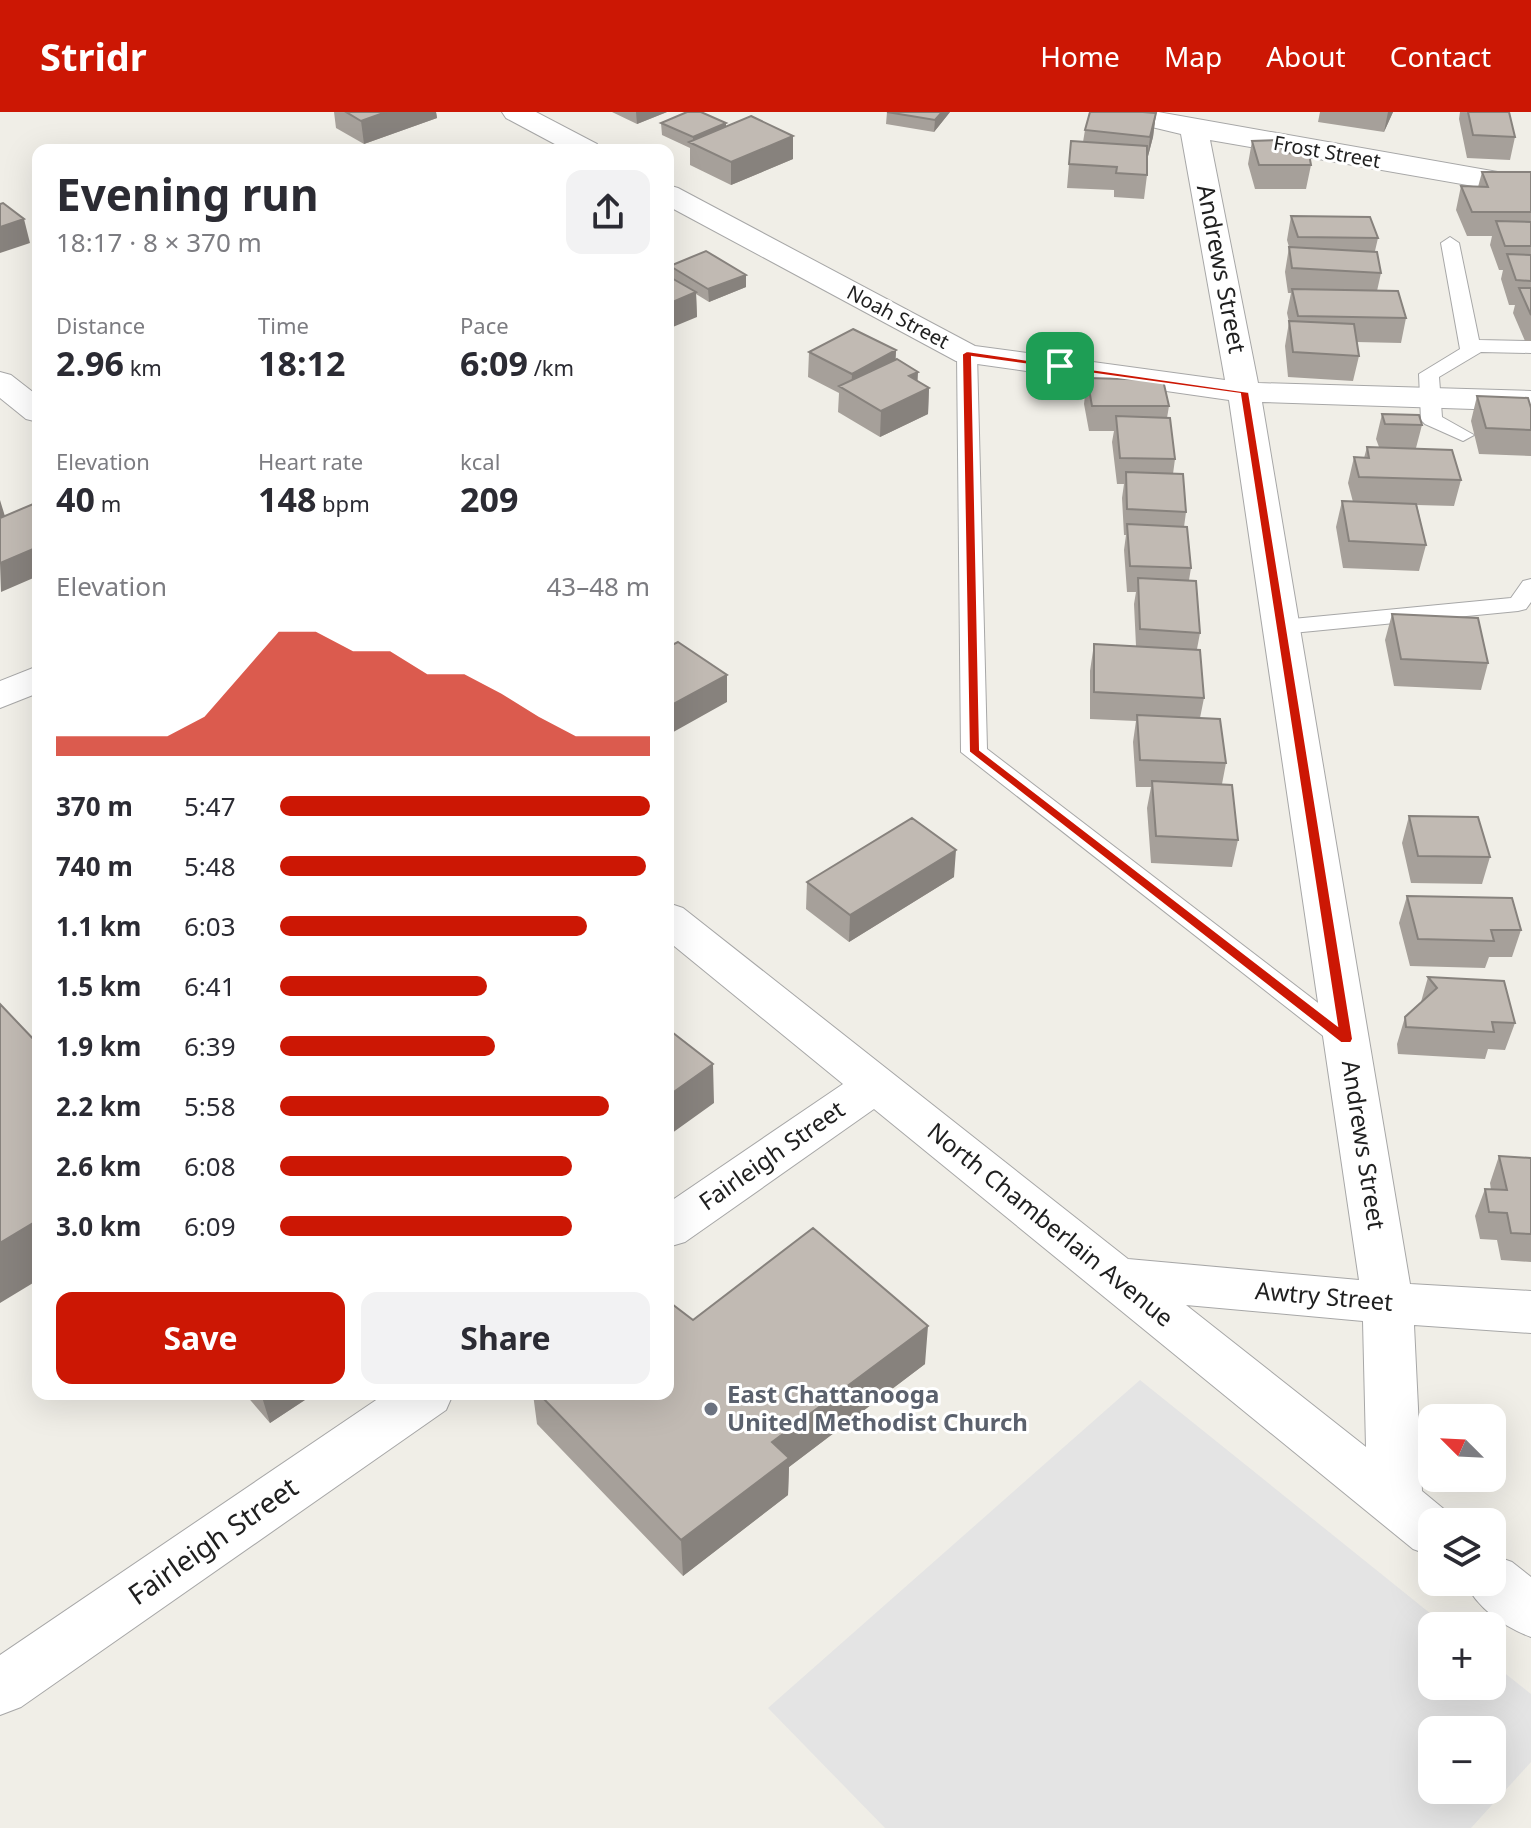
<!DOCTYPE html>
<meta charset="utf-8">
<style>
:root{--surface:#fff;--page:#f2f2f3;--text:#2b2b33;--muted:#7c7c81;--accent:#cc1704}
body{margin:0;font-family:"Noto Sans",sans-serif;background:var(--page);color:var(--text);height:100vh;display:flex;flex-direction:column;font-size:30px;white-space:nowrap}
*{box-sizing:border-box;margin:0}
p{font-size:26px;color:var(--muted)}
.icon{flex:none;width:44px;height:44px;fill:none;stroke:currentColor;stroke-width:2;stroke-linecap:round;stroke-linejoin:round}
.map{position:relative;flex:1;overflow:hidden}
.panel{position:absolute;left:32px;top:32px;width:642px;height:1256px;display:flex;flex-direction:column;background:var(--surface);border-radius:16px;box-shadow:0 8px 32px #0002}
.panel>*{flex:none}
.needle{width:52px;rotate:294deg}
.buttons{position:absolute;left:1418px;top:1292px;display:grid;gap:16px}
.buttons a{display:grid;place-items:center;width:88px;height:88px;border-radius:16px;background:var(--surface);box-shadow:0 8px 32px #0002;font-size:40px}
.pin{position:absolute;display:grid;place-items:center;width:68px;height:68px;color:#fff;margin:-34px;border-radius:16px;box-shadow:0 4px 12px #0006}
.round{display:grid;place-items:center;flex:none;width:84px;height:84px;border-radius:16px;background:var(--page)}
.headline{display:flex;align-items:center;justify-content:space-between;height:136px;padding:0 24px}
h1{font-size:44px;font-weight:700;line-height:60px}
.figures{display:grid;grid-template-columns:repeat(3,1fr);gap:12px;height:136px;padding:8px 24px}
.figures div{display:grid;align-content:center}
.figures b{font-size:34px;font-weight:700}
.figures small{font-size:22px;font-weight:400}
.figures p{font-size:22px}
.chart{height:224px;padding:16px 24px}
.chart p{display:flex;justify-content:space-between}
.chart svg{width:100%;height:144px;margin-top:8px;fill:var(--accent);opacity:.7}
.primary-button{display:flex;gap:16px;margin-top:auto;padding:16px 24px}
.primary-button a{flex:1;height:92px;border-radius:16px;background:var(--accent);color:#fff;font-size:32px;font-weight:700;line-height:92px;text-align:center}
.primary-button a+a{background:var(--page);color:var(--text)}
ul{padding:0 24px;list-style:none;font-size:26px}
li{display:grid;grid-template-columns:128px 96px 1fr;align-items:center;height:60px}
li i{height:20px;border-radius:10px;background:var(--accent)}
header{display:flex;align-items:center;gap:48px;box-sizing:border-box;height:112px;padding:0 40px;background:var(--accent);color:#fff}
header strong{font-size:38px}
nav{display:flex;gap:44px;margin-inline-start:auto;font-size:28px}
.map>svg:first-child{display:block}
.parking{fill:#e4e4e4;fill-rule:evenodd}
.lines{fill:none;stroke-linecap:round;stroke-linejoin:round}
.service-casing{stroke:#a7a7a7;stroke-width:2}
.minor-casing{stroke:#a7a7a7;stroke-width:2}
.service{fill:#fff;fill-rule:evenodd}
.minor{fill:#fff;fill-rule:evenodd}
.wall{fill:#a6a09a}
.shaded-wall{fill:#87827d}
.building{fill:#c1bab3;stroke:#87827d;stroke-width:2}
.route{fill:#cc1704;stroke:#fff;stroke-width:2;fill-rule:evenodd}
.worship-dot{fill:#6b7280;stroke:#fff;stroke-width:3}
.labels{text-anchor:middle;stroke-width:6;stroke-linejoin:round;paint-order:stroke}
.far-street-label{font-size:20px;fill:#202020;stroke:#fff}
.street-label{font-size:24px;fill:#202020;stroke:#fff}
.worship-label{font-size:24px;font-weight:bold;fill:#5b616d;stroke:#fff;text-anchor:start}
.near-street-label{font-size:28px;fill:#202020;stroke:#fff}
</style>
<header>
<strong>Stridr</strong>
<nav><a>Home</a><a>Map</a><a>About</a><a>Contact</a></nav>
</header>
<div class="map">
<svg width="1531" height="1716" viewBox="0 0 1531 1716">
<rect width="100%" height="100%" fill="#f0eee7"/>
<path class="parking" d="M1140,1268L1446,1514H1432V1574H1492V1551L1531,1582V1650L1471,1716H885L768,1596ZM1432,1618H1492V1678H1432Z"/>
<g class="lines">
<defs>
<path id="service" d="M1450,125L1459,131L1479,228L1531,229V241L1481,240L1439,265L1442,305L1474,323L1463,329L1425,312L1421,308L1419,262L1460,237L1441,131Z
M967,236L977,242L987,637L1356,920L1360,927L1356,934L1346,938L1336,934L961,640L957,242Z
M1531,467V490L1526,497L1518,499L1282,522L1274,520L1270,515L1274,510L1282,508L1511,486L1523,469Z"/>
<path id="minor" d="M502,0H536L597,32L601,38H566L506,6Z
M1110,0H1158L1531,66V84L1210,28L1258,271L1531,279V299L1262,290L1410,1172L1531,1179V1221L1414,1213L1422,1379L1451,1403L1455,1410H1432V1444L1413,1437L874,997L685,1130L668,1135V1091L843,972L668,829V791L683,796L1128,1147L1359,1168L1229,288L956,249L668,94V73L678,76L975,234L1225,268L1181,22L1114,6ZM1186,1193L1363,1209L1366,1335Z
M0,260L11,263L38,284V310L26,307L0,286Z
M38,554V581L0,596V569Z
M385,1282H453L446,1298L21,1595L0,1603V1543Z
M1492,1443L1512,1450L1531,1465V1525C1504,1515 1477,1496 1465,1470H1492Z"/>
</defs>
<use href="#service" class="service-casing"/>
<use href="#minor" class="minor-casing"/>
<use href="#service" class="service"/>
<use href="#minor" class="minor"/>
</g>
<path class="wall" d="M334,0H436L437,6L364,32L336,16Z
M612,0H667L637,12Z
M887,0H950L934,20L886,12Z
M1320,0H1393L1384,20L1318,10Z
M1460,0H1509L1515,25L1510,48L1467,46L1459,7Z
M1156,1L1153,25L1147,48V63L1144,87L1114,85V78L1067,76L1071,29L1083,30L1085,18Z
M661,11H726V15L793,47L731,73L690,53V36L662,23Z
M1252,29L1311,53L1306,77H1255L1248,52Z
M1482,60H1531V229H1525L1513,201L1515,193H1509L1501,167L1503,158H1499L1490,133L1492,124H1467L1456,98L1461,74L1478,75Z
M1291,104L1378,126L1375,139L1381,161L1377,179L1406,206L1401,231L1356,230L1359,244L1353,269L1288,265L1285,234L1289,210L1287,201L1291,181H1288L1285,160L1289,135L1287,128Z
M670,154L746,163V175L709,190L696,182L697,205L670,165Z
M896,238L895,248L918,270L929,276L928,302L880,325L838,300L839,281L808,265L809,240Z
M1087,266L1169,294L1167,306L1175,347L1173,362L1186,400L1184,415L1191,456L1189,468L1200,521L1197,537L1204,586L1200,606L1226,651L1222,672L1238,728L1232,755L1151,751L1147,696L1151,675H1136L1133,630L1136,609L1090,607V559L1094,532L1136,534L1134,492L1136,480H1127L1124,438L1126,423H1124L1122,386L1124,372H1117L1112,330L1114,319H1089L1084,292Z
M1477,284L1531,296V344L1479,342L1471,309Z
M1382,302L1422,313L1416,336L1461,368L1454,394L1417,393L1426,433L1419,459L1343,456L1336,415L1342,389L1353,390L1348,371L1354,345L1364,346L1367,335H1379L1376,327Z
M1392,502L1488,551L1481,578L1394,574L1385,528Z
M1409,704L1490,745L1482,772L1411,771L1402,731Z
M954,765L849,830L806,797L807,770Z
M1407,784L1521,818L1512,845H1489L1485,856L1410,854L1399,811Z
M1428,865L1515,911L1505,938L1488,937L1485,947L1398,942L1397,932L1405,905L1421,890Z
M1499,1044L1531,1046V1150L1501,1148L1497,1128L1480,1127L1475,1104L1485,1077L1491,1078L1490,1071Z
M693,1208L925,1252L789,1355L788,1383L683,1464L537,1312L533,1282H668Z
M245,1282H314L270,1311Z"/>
<path class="shaded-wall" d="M386,0H436L437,6L364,32L361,9Z
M636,0H667L637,12Z
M942,0H950L934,20L935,8Z
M1388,0H1393L1384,20Z
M1156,1L1153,25L1147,48L1150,25Z
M726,11V23L693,31V25Z
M793,24V47L731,73V50Z
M24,107L30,131L0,141V115Z
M746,163V175L709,190L708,177Z
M696,180L697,205L668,217V192Z
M896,238L895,264L851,282L852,262Z
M918,260L917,282L929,276L928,302L880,325L881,299L909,264Z
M0,388L8,414L0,417Z
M38,435V464L1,480L0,451Z
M727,563V590L668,623V595Z
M956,738L954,765L849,830L850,803Z
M713,952L714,991L668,1024V984Z
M38,1108V1168L0,1191V1131Z
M928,1214L925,1252L789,1355L788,1383L683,1464L681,1428L772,1330Z
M267,1282H314L270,1311L262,1285Z"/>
<path class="building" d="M346,0H386L361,9Z
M687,0H701L726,11L693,25L661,11Z
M887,0H942L935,8Z
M1090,0H1143L1156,1L1150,25L1085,18Z
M1468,0H1509L1515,25L1473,23Z
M751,4L793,24L731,50L689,30Z
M1279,28L1284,41L1309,42L1311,53H1259L1252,29Z
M1071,29L1147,34V63L1116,61L1117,55L1069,52Z
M1482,60H1531V100H1472L1461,74L1488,75Z
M3,91L24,107L0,115V92Z
M1291,104L1370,105L1378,126L1298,125Z
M1496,109L1531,110V134H1505Z
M1289,135L1377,140L1381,161L1292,156Z
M706,139L746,163L708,177L670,154Z
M1507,142L1531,143V169L1516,168Z
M668,164L696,180L668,192Z
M1519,176H1531V203Z
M1292,177L1398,179L1406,206L1298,204Z
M1289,209L1354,212L1359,244L1293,240Z
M853,217L896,238L852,262L809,240Z
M897,247L918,260L909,264L929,276L881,299L839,274Z
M1087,266L1163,268L1169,294H1092Z
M1477,284L1528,286L1531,296V318L1486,316Z
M1382,302L1419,303L1422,313L1385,312Z
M1116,304L1170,306L1175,347L1120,346Z
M1367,335L1452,338L1461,368L1359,365L1354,345L1369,346Z
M1126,360L1183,362L1186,400L1127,397Z
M1342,389L1416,392L1426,433L1349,429Z
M38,390V435L0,451V406Z
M1127,412L1187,415L1191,456L1130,454Z
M1138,466L1196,469L1200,521L1140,517Z
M1392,502L1478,506L1488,551L1401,547Z
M678,530L727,563L668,595V535Z
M1094,532L1200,538L1204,586L1094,580Z
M1137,603L1220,607L1226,651L1140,648Z
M1152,669L1232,673L1238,728L1156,724Z
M1409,704L1478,705L1490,745L1418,744Z
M912,706L956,738L850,803L807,770Z
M1407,784L1512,786L1521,818H1491L1494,829L1418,827Z
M1428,865L1504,869L1515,911L1492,910L1494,920L1406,915L1405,905L1437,876Z
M0,892L38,932V1108L0,1131Z
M668,917L713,952L668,984Z
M1499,1044L1531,1046V1122L1511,1121L1507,1101L1489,1100L1485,1077L1507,1078Z
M813,1116L928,1214L772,1330L789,1346L681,1428L539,1282H668V1189L693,1208Z"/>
<path class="route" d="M967,239L1249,280L1353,927L1351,931H1341L969,640L962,242ZM972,245L1240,282L1337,913L980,638Z"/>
<circle class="worship-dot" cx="711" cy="1297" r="8"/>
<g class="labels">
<g class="far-street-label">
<text transform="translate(1327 40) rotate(10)" y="7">Frost Street</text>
<text transform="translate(898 205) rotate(28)" y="7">Noah Street</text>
</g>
<g class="street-label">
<text transform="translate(1221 157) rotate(79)" y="8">Andrews Street</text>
<text transform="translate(1363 1033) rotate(81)" y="8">Andrews Street</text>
<text transform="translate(772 1044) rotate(-35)" y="8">Fairleigh Street</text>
<text transform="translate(1050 1113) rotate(39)" y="8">North Chamberlain Avenue</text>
<text transform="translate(1324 1185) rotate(5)" y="8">Awtry Street</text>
</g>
<g class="worship-label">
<text x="727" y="1291">East Chattanooga<tspan x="727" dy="28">United Methodist Church</tspan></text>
</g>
<g class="near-street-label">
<text transform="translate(213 1429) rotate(-35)" y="10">Fairleigh Street</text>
</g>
</g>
</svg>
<div class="buttons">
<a><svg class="needle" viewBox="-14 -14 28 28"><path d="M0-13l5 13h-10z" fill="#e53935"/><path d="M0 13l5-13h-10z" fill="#7c7c81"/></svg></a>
<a><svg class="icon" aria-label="layers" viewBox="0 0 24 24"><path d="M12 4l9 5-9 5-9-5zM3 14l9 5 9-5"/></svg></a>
<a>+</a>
<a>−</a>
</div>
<div class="pin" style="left:1060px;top:254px;background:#1e9e55"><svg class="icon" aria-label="arrive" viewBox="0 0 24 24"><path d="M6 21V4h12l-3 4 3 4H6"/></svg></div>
<section class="panel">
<div class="headline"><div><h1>Evening run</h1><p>18:17 · 8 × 370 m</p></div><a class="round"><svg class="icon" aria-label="share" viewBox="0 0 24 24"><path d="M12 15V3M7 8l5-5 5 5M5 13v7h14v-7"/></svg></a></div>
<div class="figures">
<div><p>Distance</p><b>2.96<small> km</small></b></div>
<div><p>Time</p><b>18:12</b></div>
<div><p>Pace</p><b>6:09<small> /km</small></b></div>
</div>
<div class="figures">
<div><p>Elevation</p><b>40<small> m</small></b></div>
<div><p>Heart rate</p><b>148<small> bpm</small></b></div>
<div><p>kcal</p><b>209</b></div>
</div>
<div class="chart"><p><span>Elevation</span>43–48 m</p>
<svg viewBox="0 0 160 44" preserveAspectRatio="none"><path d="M0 44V38L10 38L20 38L30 38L40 32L50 19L60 6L70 6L80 12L90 12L100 19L110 19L120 25L130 32L140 38L150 38L160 38V44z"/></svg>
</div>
<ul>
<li><b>370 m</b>5:47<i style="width:100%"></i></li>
<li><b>740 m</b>5:48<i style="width:99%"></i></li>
<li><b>1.1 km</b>6:03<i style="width:83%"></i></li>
<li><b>1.5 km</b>6:41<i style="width:56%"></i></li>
<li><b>1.9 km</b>6:39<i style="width:58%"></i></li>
<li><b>2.2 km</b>5:58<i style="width:89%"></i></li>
<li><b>2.6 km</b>6:08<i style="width:79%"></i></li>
<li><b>3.0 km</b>6:09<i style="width:79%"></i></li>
</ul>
<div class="primary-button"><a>Save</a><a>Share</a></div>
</section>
</div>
